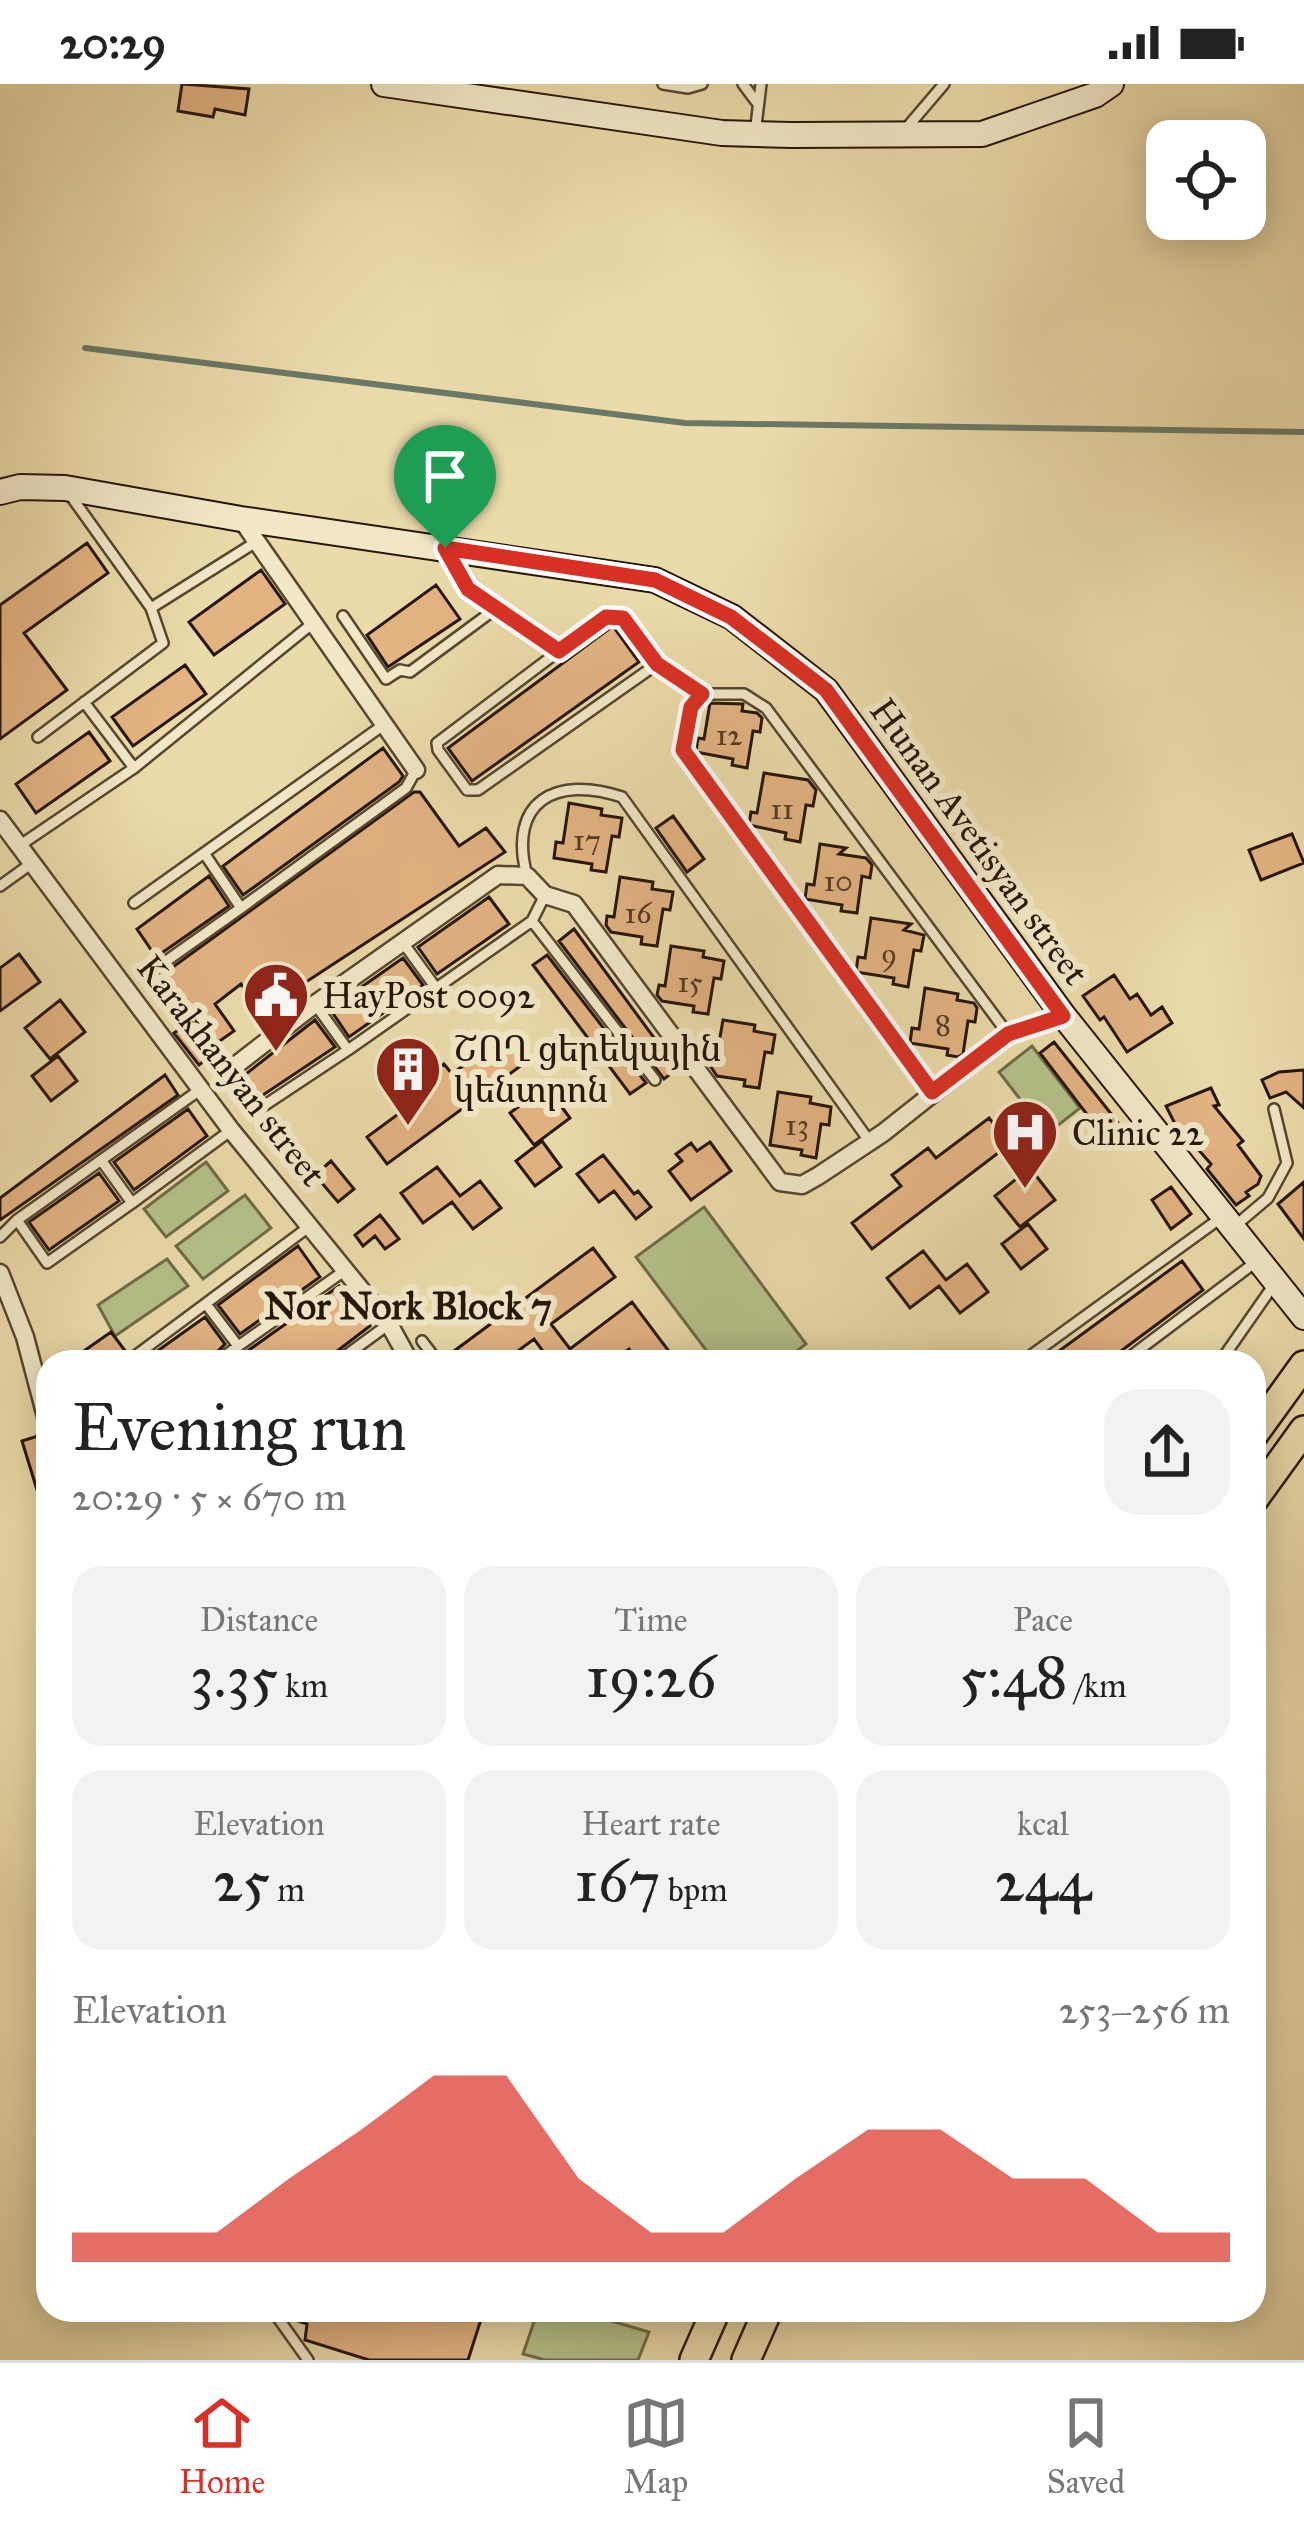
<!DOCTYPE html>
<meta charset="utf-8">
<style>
:root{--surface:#fff;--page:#f2f2f2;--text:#222;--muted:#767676;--line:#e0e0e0;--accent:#d93025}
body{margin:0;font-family:"IM FELL Great Primer","Noto Serif Armenian",serif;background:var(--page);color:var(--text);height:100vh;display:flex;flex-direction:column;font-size:45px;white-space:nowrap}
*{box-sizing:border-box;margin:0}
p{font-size:39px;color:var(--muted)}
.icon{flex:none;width:66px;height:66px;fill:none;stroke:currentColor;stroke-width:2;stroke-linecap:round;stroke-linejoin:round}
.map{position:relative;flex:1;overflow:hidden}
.drawer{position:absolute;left:36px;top:1266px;width:1230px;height:972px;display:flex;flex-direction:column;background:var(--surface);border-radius:36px;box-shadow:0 6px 30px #0003}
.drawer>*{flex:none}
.controls{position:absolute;left:1146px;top:36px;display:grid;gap:24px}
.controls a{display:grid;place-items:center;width:120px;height:120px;border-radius:24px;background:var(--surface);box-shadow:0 6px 30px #0003;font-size:60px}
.pin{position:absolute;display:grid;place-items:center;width:102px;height:102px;color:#fff;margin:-123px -51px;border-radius:50% 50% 50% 0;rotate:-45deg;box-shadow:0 0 12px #0007}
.pin .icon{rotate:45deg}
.round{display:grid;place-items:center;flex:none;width:126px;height:126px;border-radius:36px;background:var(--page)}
.headline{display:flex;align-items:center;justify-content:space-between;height:204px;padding:0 36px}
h1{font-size:66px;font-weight:600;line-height:90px}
.figures{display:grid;grid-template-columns:repeat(3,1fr);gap:18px;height:204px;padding:12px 36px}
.figures div{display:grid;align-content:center;border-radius:30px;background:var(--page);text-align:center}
.figures b{font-size:60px;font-weight:600}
.figures small{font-size:33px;font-weight:400}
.figures p{font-size:33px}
.chart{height:336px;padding:24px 36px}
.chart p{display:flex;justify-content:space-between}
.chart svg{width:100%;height:216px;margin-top:12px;fill:var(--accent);opacity:.7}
.status{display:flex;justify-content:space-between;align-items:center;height:84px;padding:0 60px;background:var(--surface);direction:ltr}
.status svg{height:33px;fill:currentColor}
.dock{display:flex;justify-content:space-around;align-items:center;height:168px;border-top:3px solid var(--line);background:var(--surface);font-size:33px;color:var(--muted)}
.dock a{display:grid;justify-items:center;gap:6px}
.dock .selected{color:var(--accent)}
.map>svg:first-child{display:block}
.green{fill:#b5c18a;stroke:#6e6b48;stroke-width:3}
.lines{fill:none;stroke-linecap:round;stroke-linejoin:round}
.stream{stroke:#6a7966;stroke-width:6}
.building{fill:#e3b382;stroke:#261507;stroke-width:3}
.lane-casing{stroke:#574630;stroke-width:14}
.street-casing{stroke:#574630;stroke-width:21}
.secondary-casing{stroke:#261507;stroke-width:28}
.primary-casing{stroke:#261507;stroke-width:32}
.lane{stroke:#f2e8c8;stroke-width:9}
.street{stroke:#f2e8c8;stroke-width:16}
.secondary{stroke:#f2e8c8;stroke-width:24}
.primary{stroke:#ebdbaa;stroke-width:27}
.route-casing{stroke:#fff;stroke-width:24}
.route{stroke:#d93025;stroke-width:15}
.labels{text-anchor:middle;stroke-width:12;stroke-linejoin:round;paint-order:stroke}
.number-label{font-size:30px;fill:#553c26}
.street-label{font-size:36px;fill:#261507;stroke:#f2e8c8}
.poi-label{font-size:36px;fill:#261507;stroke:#f2e8c8;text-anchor:start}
.neighbourhood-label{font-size:39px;font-weight:bold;fill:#261507;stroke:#f2e8c8}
</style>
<div class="status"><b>20:29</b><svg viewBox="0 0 49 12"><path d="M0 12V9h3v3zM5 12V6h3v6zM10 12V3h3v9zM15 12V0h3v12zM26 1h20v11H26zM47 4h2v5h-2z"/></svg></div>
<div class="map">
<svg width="1304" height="2276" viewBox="0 0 1304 2276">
<rect width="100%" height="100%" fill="#ebdbaa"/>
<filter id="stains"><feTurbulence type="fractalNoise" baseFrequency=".00167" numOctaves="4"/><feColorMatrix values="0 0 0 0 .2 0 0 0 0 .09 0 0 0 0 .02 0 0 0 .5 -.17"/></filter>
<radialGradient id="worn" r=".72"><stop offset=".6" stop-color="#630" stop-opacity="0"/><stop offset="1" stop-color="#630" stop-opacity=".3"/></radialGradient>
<path class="green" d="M1032,962L1080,1024L1047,1050L999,988Z
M206,1078L228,1107L166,1153L144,1125Z
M245,1111L271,1144L203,1195L176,1162Z
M704,1123L806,1260L782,1278H715L636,1173Z
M167,1175L188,1202L115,1252L98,1221Z
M538,2226H574L649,2248L638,2276H545L523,2270Z"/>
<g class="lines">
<path class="stream" d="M85,264L685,339L1304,348"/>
</g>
<path class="building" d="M182,0L249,5L245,31L215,25L213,33L178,27Z
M435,377L491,385L486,419L430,411Z
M87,459L108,489L24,549L67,606L0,655V521Z
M261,486L285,520L214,571L189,538Z
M436,501L460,535L388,583L367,551Z
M613,542L639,578L472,697L448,664Z
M185,581L206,610L133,662L112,633Z
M710,619L743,620L742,627L757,629L762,634L760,648L753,647L747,684L732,681L733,675L696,668L698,654L704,655Z
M89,648L110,677L36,729L16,700Z
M383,664L403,692L399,698L243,811L223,782Z
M764,689L808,696L816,706L813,722L806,721L800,758L785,755L786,749L749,741L751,728L757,729Z
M414,708H420L459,762L486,744L505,768L260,928L241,900L215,920L234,947L207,966L211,972L199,981L174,949L184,942L156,900L168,891L166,888Z
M569,719L602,725L601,731L622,734L619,753L612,752L606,788L591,786L592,780L554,774L556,758L563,759Z
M673,732L704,775L687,788L656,744Z
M1292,750L1304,779L1261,796L1249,766Z
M820,760L846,764L839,770L866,774L872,781L870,794L862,792L857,829L841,827L842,821L805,815L807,800L814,801Z
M209,792L229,822L156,873L137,845Z
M620,793L653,798L652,805L673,808L670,826L663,825L657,862L641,860L642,853L611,848L606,841L607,832L614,833Z
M489,813L509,840L437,890L418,863Z
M871,834L911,840L904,846L924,851L921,867L914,866L908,903L893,900L894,894L856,888L858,873L865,874Z
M574,845L677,985L664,995L559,857Z
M671,862L704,867L703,873L724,877L721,895L714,894L708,930L693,928L694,922L662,917L657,911L659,901L665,902Z
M19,870L40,898L0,927V884Z
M547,871L646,999L630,1010L533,881Z
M403,874L423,901L349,953L330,925Z
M1114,891L1130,915L1137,910L1151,931L1162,923L1172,939L1127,968L1104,933L1100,936L1083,912Z
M925,904L958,910L957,916L974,919L977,924L975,938L968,937L963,970L958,973L947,971L948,965L910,959L912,944L919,945Z
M60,916L85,948L50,975L25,944Z
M315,936L335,963L257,1015L242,993Z
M723,936L755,941L754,947L775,951L772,969L765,968L759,1004L744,1002L745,996L717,992L709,980L710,975L716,976Z
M506,950L526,978L387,1080L367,1053L416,1017L408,1006L444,980L452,990Z
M1054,958L1124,1046L1108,1058L1040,969Z
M58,972L77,997L51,1017L32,992Z
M1304,986V1024L1286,1008L1270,1014L1262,996L1279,988Z
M165,991L178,1011L0,1136V1114Z
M546,1002L570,1034L534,1061L510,1029Z
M1211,1004L1219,1021L1214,1022L1243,1057L1238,1061L1261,1092L1258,1100L1246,1108L1249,1112L1236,1121L1207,1085L1211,1080L1174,1038L1166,1022Z
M778,1008L811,1013L810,1019L831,1023L829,1041L821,1040L816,1074L801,1071L802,1066L770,1061Z
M188,1025L207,1052L134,1106L114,1078Z
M989,1034L1010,1060L872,1165L852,1139L901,1102L892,1091L928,1064L936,1074Z
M542,1057L561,1083L535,1102L516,1077Z
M710,1058L731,1087L691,1116L669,1087L682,1077L676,1070L691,1059L697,1067Z
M603,1071L634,1110L638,1107L651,1123L636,1135L614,1107L599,1118L577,1090Z
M331,1077L354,1105L338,1118L315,1091Z
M437,1083L460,1112L480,1097L501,1124L473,1145L452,1118L423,1139L401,1109Z
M1030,1084L1055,1116L1020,1143L995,1112Z
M99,1089L119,1117L49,1166L29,1138Z
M1304,1098V1155L1278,1120Z
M1171,1103L1191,1130L1171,1145L1152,1116Z
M380,1131L399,1155L385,1165L375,1152L363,1162L355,1151Z
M1028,1140L1047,1165L1021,1185L1002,1160Z
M298,1162L320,1193L240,1250L218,1221Z
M593,1164L615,1193L551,1240L570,1265L632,1218L677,1278H638L629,1265L611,1278H551L534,1255L503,1278H447L446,1273Z
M923,1167L946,1196L967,1180L988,1208L960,1229L939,1202L910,1224L887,1194Z
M1182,1177L1203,1206L1117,1270L1106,1278H1044Z
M339,1202L370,1242L332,1271L328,1278H232Z
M205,1233L225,1260L207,1278H142Z
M111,1248L126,1268L118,1278H68Z
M41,1351L48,1352L45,1432L22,1357Z
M289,2226H484L468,2276H369L305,2256L307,2240L289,2234Z"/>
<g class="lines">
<defs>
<path id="lane" d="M663,0L688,4L702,0
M743,0L758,20
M904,47L944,0
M755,50L761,0
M447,468L468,505L559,567L437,659L438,666L467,706H478L657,580L623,534L606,533L559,567
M151,524L256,458
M343,532L386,595L400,586L410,588L494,526
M657,580L702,610
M84,618L134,684
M38,653L163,559L151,524L68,408
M19,762L134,684L313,539
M204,769L241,824L406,704L416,686
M527,792C507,717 556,691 622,713L870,1058
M0,802L32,779
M545,811L532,837L655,996
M134,819L382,642
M404,860L436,904
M155,885L241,824
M348,966L532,837
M932,1008L683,666L691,623L702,610H744L766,624L1008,950
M259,1025L348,966L315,920
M101,1076L132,1119L230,1047
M17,1136L47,1179L132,1119
M1235,1142L1268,1114L1287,1079L1274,1025
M0,1153L17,1136L201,1005
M206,1220L238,1262
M422,1257L438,1278
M127,1278L310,1142
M216,1278L344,1187
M337,1278L389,1240
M1022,1278L1222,1133
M1123,1278L1257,1177
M1220,1278L1275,1199
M280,2226L278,2234L308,2276"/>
<path id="street" d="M241,435L416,686
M0,736L231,1046L389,1240L410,1278
M231,985L315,920L498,791L527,792L545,811L574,820L780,1098L802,1101L818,1092L883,1049L1008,950L1063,931
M0,1189L25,1253L48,1340"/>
<path id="secondary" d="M384,0L722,49L792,51L982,50L1095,11L1111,0
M0,408L20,403L65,404L241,435L655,496L732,533L826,606L1063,931L1304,1233"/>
<path id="primary" d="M1254,1350L1304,1281
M1254,1415L1304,1346
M694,2276L716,2226
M746,2276L768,2226"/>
</defs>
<use href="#lane" class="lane-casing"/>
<use href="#street" class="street-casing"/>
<use href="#secondary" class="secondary-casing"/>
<use href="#primary" class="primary-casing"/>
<use href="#lane" class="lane"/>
<use href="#street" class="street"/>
<use href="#secondary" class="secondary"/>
<use href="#primary" class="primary"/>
</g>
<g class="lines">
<defs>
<path id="route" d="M445,464L655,496L731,533L826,606L1063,932L1008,950L932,1008L683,666L691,623L702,610L657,580L623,534L606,533L559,567L468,505Z"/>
</defs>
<use href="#route" class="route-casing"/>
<use href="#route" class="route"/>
</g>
<defs>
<symbol id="civic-pin" viewBox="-11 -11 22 30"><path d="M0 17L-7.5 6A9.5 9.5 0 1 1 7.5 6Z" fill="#8f2418" stroke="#f2e8c8"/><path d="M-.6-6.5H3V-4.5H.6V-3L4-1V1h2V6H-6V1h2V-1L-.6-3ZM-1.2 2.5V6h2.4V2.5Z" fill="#fff"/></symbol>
<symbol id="building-pin" viewBox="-11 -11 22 30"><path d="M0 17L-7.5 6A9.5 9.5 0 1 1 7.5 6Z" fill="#8f2418" stroke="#f2e8c8"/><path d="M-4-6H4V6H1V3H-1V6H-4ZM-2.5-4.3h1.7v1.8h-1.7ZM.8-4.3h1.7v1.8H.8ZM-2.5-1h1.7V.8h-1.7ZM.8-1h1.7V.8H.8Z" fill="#fff"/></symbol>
<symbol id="hospital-pin" viewBox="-11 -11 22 30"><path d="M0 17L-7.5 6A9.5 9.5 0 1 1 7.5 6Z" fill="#8f2418" stroke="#f2e8c8"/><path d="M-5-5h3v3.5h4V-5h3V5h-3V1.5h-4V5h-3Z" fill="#fff"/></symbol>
</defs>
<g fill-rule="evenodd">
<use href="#civic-pin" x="238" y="873" width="76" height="104"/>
<use href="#building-pin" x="370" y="947" width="76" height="104"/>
<use href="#hospital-pin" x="987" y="1010" width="76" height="104"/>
</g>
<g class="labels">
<g class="number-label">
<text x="729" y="661">12</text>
<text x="782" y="735">11</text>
<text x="587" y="766">17</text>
<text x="838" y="807">10</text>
<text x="638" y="839">16</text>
<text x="889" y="880">9</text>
<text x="690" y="908">15</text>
<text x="943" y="951">8</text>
<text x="797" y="1051">13</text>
</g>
<g class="street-label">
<text transform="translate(980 757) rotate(54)" y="13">Hunan Avetisyan street</text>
<text transform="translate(232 986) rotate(52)" y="13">Karakhanyan street</text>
</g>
<g class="poi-label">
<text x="322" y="924">HayPost 0092</text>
<text x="454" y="977">ՇՈՂ ցերեկային<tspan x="454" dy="41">կենտրոն</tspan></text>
<text x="1072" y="1061">Clinic 22</text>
</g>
<g class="neighbourhood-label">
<text x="408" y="1235">Nor Nork Block 7</text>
</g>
</g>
<rect width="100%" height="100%" filter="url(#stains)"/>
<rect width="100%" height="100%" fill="url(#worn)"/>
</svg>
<div class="controls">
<a><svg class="icon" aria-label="locate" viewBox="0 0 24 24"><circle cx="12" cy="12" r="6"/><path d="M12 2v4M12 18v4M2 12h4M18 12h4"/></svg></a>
</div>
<div class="pin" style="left:445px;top:464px;background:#1e9e55"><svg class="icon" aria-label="arrive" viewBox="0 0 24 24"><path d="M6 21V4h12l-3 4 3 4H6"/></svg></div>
<section class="drawer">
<div class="headline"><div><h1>Evening run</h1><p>20:29 · 5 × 670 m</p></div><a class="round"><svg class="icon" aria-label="share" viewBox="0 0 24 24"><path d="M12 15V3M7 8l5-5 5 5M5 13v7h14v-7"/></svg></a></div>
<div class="figures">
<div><p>Distance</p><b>3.35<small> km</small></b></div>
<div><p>Time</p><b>19:26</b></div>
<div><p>Pace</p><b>5:48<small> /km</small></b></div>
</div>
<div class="figures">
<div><p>Elevation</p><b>25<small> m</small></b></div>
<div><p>Heart rate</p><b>167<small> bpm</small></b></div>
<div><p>kcal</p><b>244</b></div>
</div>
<div class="chart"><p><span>Elevation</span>253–256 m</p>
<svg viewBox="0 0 160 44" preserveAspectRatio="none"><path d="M0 44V38L10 38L20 38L30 27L40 17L50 6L60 6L70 27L80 38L90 38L100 27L110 17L120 17L130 27L140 27L150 38L160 38V44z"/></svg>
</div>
</section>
</div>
<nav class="dock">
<a class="selected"><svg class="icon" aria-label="home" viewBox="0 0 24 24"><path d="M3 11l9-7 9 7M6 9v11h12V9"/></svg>Home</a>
<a><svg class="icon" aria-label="map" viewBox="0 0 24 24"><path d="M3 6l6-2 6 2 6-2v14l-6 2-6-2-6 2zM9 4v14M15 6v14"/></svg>Map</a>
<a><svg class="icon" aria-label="saved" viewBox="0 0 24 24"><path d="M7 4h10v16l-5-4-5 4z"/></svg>Saved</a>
</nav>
